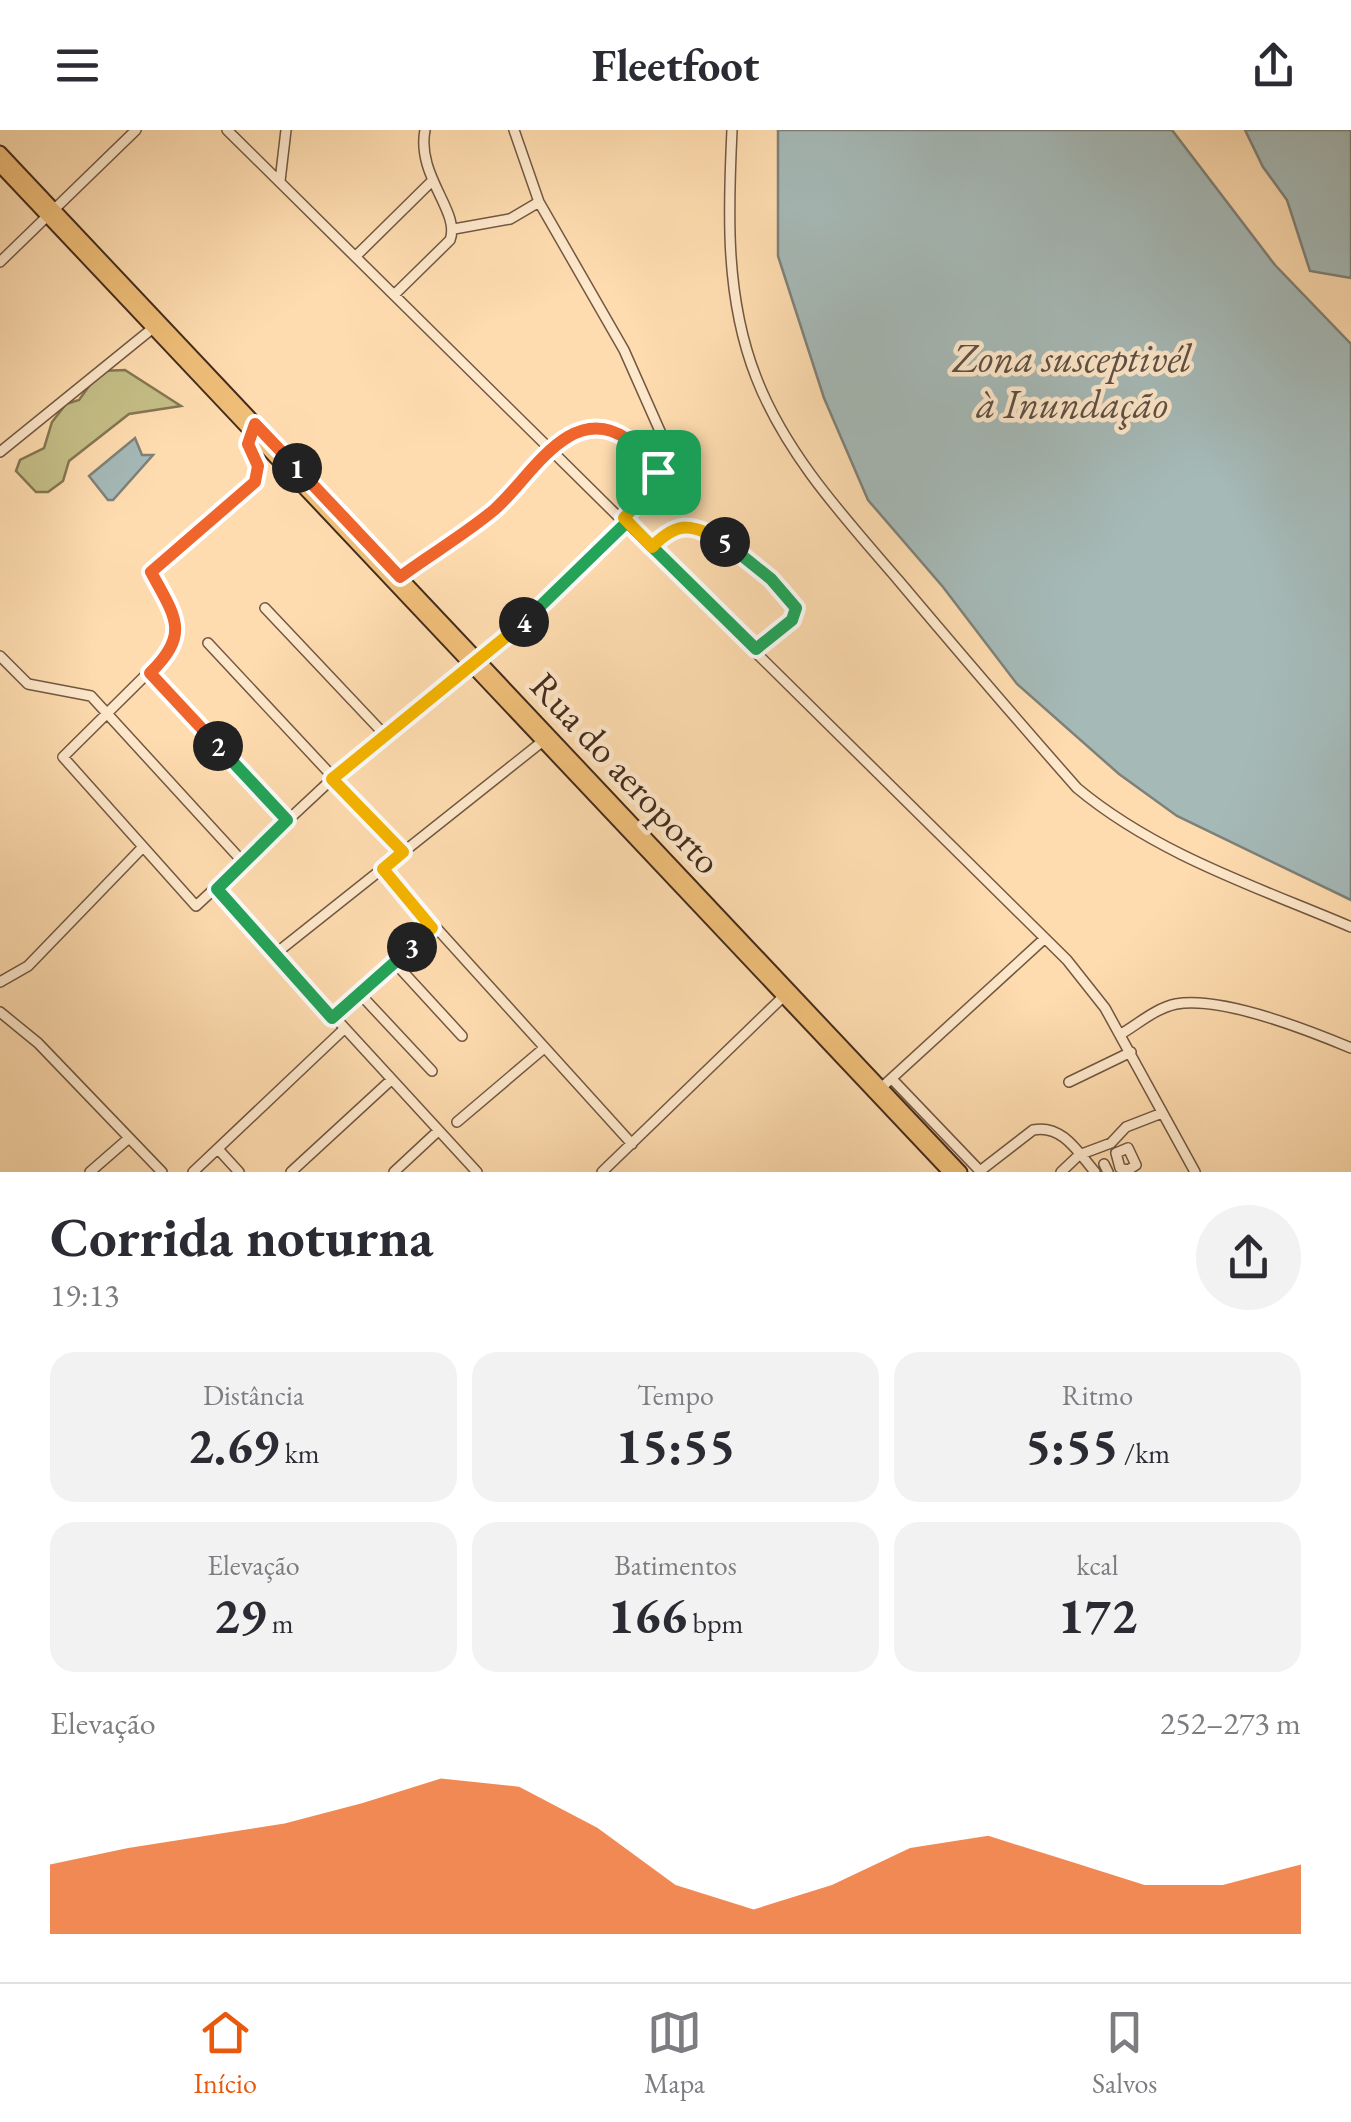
<!DOCTYPE html>
<html lang="pt">
<meta charset="utf-8">
<style>
:root{--surface:#fff;--page:#f2f2f3;--text:#2b2b33;--muted:#7c7c81;--line:#e1e1e2;--accent:#ea580c}
body{margin:0;font-family:"EB Garamond",serif;background:var(--page);color:var(--text);height:100vh;display:flex;flex-direction:column;font-size:38px;white-space:nowrap}
*{box-sizing:border-box;margin:0}
p{font-size:32px;color:var(--muted)}
.icon{flex:none;width:55px;height:55px;fill:none;stroke:currentColor;stroke-width:2;stroke-linecap:round;stroke-linejoin:round}
.map{position:relative;height:1042px;overflow:hidden}
.drawer{display:flex;flex-direction:column;background:var(--surface);flex:1}
.drawer>*{flex:none}
.pin{position:absolute;display:grid;place-items:center;width:85px;height:85px;color:#fff;margin:-42px;border-radius:20px;box-shadow:0 5px 15px #0006}
.km{position:absolute;width:50px;height:50px;margin:-25px;border-radius:50%;background:#222;color:#fff;font-size:28px;line-height:50px;text-align:center}
.round{display:grid;place-items:center;flex:none;width:105px;height:105px;border-radius:52px;background:var(--page)}
.headline{display:flex;align-items:center;justify-content:space-between;height:170px;padding:0 50px}
h1{font-size:55px;font-weight:700;line-height:75px}
.figures{display:grid;grid-template-columns:repeat(3,1fr);gap:15px;height:170px;padding:10px 50px}
.figures div{display:grid;align-content:center;border-radius:25px;background:var(--page);text-align:center}
.figures b{font-size:50px;font-weight:700}
.figures small{font-size:28px;font-weight:400}
.figures p{font-size:28px}
.chart{height:280px;padding:20px 50px}
.chart p{display:flex;justify-content:space-between}
.chart svg{width:100%;height:180px;margin-top:10px;fill:var(--accent);opacity:.7}
header{display:flex;justify-content:space-between;align-items:center;height:130px;padding:0 50px;background:var(--surface);font-size:45px;font-weight:700}
.tab-bar{display:flex;justify-content:space-around;align-items:center;height:140px;border-top:2px solid var(--line);background:var(--surface);font-size:28px;color:var(--muted)}
.tab-bar a{display:grid;justify-items:center;gap:5px}
.tab-bar .current{color:var(--accent)}
.map>svg:first-child{display:block}
.green{fill:#c5bf87;stroke:#847652;stroke-width:2.5}
.water{fill:#a5b9b7;stroke:#7e8179;stroke-width:2.5}
.lines{fill:none;stroke-linecap:round;stroke-linejoin:round}
.minor-casing{stroke:#725842;stroke-width:12}
.major-casing{stroke:#442c1d;stroke-width:15}
.minor{stroke:#fee8cb;stroke-width:9}
.major{stroke:#efbe78;stroke-width:11}
.split-1-casing{stroke:#fff;stroke-width:20}
.split-2-casing{stroke:#fff;stroke-width:20}
.split-3-casing{stroke:#fff;stroke-width:20}
.split-4-casing{stroke:#fff;stroke-width:20}
.split-5-casing{stroke:#fff;stroke-width:20}
.split-6-casing{stroke:#fff;stroke-width:20}
.split-1{stroke:#f0652b;stroke-width:12}
.split-2{stroke:#f0652b;stroke-width:12}
.split-3{stroke:#22a559;stroke-width:12}
.split-4{stroke:#f5b400;stroke-width:12}
.split-5{stroke:#22a559;stroke-width:12}
.split-6{stroke:#f5b400;stroke-width:12}
.labels{text-anchor:middle;stroke-width:9;stroke-linejoin:round;paint-order:stroke}
.street-label{font-size:38px;fill:#442c1d;stroke:#fee8cb}
.water-label{font-size:40px;font-style:italic;fill:#5c4f44;stroke:#fee8cb}
</style>
<header><svg class="icon" aria-label="menu" viewBox="0 0 24 24"><path d="M4 6h16M4 12h16M4 18h16"/></svg>Fleetfoot<svg class="icon" aria-label="share" viewBox="0 0 24 24"><path d="M12 15V3M7 8l5-5 5 5M5 13v7h14v-7"/></svg></header>
<div class="map">
<svg width="1351" height="1042" viewBox="0 0 1351 1042">
<rect width="100%" height="100%" fill="#fedcaf"/>
<filter id="stains"><feTurbulence type="fractalNoise" baseFrequency=".002" numOctaves="4"/><feColorMatrix values="0 0 0 0 .2 0 0 0 0 .09 0 0 0 0 .02 0 0 0 .5 -.17"/></filter>
<radialGradient id="worn" r=".72"><stop offset=".6" stop-color="#630" stop-opacity="0"/><stop offset="1" stop-color="#630" stop-opacity=".3"/></radialGradient>
<path class="green" d="M125,240L181,276L129,284L69,331L63,351L48,362H36L16,341L20,330L44,318L52,292L66,274L79,270L100,241Z"/>
<path class="water" d="M778,0H1172L1275,135L1351,214V770L1177,686L1119,644L1017,554L943,457L868,370L824,268L778,126Z
M1245,0H1351V148L1310,141L1287,70L1263,37Z
M135,308L142,325H153L113,370H108L89,346Z"/>
<g class="lines">
<defs>
<path id="minor" d="M227,0L1067,830L1105,878L1195,1042
M514,0L539,72L624,220L667,317L653,356L623,389
M732,0C728,83 725,168 756,247C786,325 845,388 899,451C958,521 1017,590 1077,658C1156,724 1257,757 1351,797
M280,51L286,0
M454,99L510,89L539,72
M356,126L430,53
M0,132L136,0
M394,165L450,110C461,82 416,46 425,0
M250,300C246,319 259,329 258,348L152,438L176,495L172,519L63,627L196,776L332,649L507,508L627,392
M0,322L153,198
M652,417L670,400C681,397 691,396 702,400C725,408 794,460 795,484L756,519
M400,447C431,424 464,405 494,380C530,349 570,270 627,309C639,318 652,328 658,342
M265,478L384,604
M208,513L403,722
M0,526L28,554L91,566L243,732
M150,543L287,690
M383,739L632,1014
M217,759L477,1042
M275,824L543,611
M395,833L462,906
M0,852L28,836L142,718
M360,864L432,941
M0,882L38,913L162,1042
M332,888L432,798
M1121,904C1138,894 1156,878 1176,874C1222,866 1308,900 1351,918
M892,949L981,1042
M1069,952L1131,922
M881,958L1044,809
M457,992L543,919
M1128,1018L1136,1035L1128,1040L1120,1038L1116,1023Z
M218,1019L239,1042
M1104,1034L1108,1042
M980,1041L1033,1000C1062,994 1078,1022 1095,1042
M90,1042L129,1008
M193,1042L343,900
M291,1042L391,950
M394,1042L438,1001
M602,1042L787,863
M1061,1042L1079,1025L1111,1013L1126,997L1162,983"/>
<path id="major" d="M0,22L961,1042
M0,36L949,1042"/>
</defs>
<use href="#minor" class="minor-casing"/>
<use href="#major" class="major-casing"/>
<use href="#minor" class="minor"/>
<use href="#major" class="major"/>
</g>
<g class="lines">
<defs>
<path id="split-1" d="M297,338L400,447C431,424 464,405 494,380C530,349 570,270 627,309C639,318 652,328 658,342"/>
<path id="split-2" d="M218,616L150,543C191,503 175,487 151,442L255,352L258,336L248,314L255,294L297,338"/>
<path id="split-3" d="M218,616L287,690L217,759L332,888L412,817"/>
<path id="split-4" d="M412,817L432,798L383,739L403,722L332,649L524,492"/>
<path id="split-5" d="M524,492L627,392L756,519L792,490L796,478L771,449L725,412"/>
<path id="split-6" d="M658,342L654,356L624,388L652,417C679,389 693,395 725,412"/>
</defs>
<use href="#split-1" class="split-1-casing"/>
<use href="#split-2" class="split-2-casing"/>
<use href="#split-3" class="split-3-casing"/>
<use href="#split-4" class="split-4-casing"/>
<use href="#split-5" class="split-5-casing"/>
<use href="#split-6" class="split-6-casing"/>
<use href="#split-1" class="split-1"/>
<use href="#split-2" class="split-2"/>
<use href="#split-3" class="split-3"/>
<use href="#split-4" class="split-4"/>
<use href="#split-5" class="split-5"/>
<use href="#split-6" class="split-6"/>
</g>
<g class="labels">
<g class="street-label">
<text transform="translate(626 643) rotate(47)" y="13">Rua do aeroporto</text>
</g>
<g class="water-label">
<text x="1072" y="242">Zona susceptivél<tspan x="1072" dy="46">à Inundação</tspan></text>
</g>
</g>
<rect width="100%" height="100%" filter="url(#stains)"/>
<rect width="100%" height="100%" fill="url(#worn)"/>
</svg>
<div class="pin" style="left:658px;top:342px;background:#1e9e55"><svg class="icon" aria-label="arrive" viewBox="0 0 24 24"><path d="M6 21V4h12l-3 4 3 4H6"/></svg></div>
<b class="km" style="left:297px;top:338px">1</b>
<b class="km" style="left:218px;top:616px">2</b>
<b class="km" style="left:412px;top:817px">3</b>
<b class="km" style="left:524px;top:492px">4</b>
<b class="km" style="left:725px;top:412px">5</b>
</div>
<section class="drawer">
<div class="headline"><div><h1>Corrida noturna</h1><p>19:13</p></div><a class="round"><svg class="icon" aria-label="share" viewBox="0 0 24 24"><path d="M12 15V3M7 8l5-5 5 5M5 13v7h14v-7"/></svg></a></div>
<div class="figures">
<div><p>Distância</p><b>2.69<small> km</small></b></div>
<div><p>Tempo</p><b>15:55</b></div>
<div><p>Ritmo</p><b>5:55<small> /km</small></b></div>
</div>
<div class="figures">
<div><p>Elevação</p><b>29<small> m</small></b></div>
<div><p>Batimentos</p><b>166<small> bpm</small></b></div>
<div><p>kcal</p><b>172</b></div>
</div>
<div class="chart"><p><span>Elevação</span>252–273 m</p>
<svg viewBox="0 0 160 44" preserveAspectRatio="none"><path d="M0 44V27L10 23L20 20L30 17L40 12L50 6L60 8L70 18L80 32L90 38L100 32L110 23L120 20L130 26L140 32L150 32L160 27V44z"/></svg>
</div>
</section>
<nav class="tab-bar">
<a class="current"><svg class="icon" aria-label="home" viewBox="0 0 24 24"><path d="M3 11l9-7 9 7M6 9v11h12V9"/></svg>Início</a>
<a><svg class="icon" aria-label="map" viewBox="0 0 24 24"><path d="M3 6l6-2 6 2 6-2v14l-6 2-6-2-6 2zM9 4v14M15 6v14"/></svg>Mapa</a>
<a><svg class="icon" aria-label="saved" viewBox="0 0 24 24"><path d="M7 4h10v16l-5-4-5 4z"/></svg>Salvos</a>
</nav>
